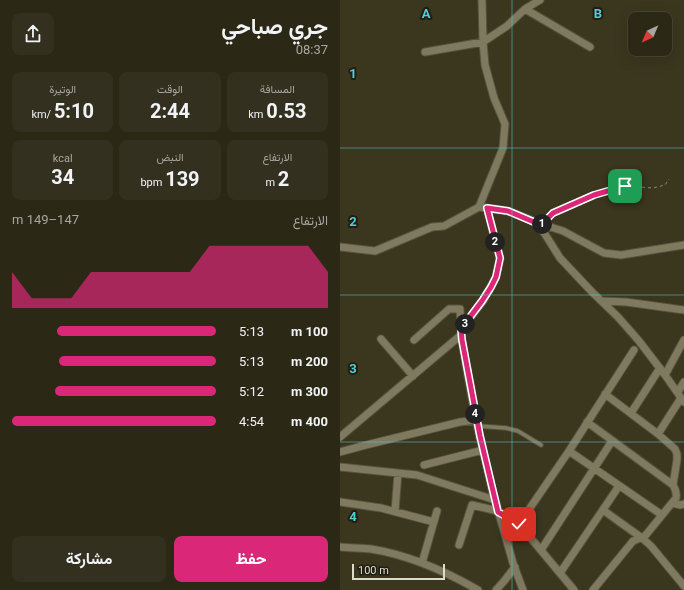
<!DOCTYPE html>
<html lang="ar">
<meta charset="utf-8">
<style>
:root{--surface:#2c2816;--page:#34301f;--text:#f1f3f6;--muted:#a6a6a1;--line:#484435;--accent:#db2777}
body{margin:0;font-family:Roboto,Vazirmatn,sans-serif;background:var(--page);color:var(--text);direction:rtl;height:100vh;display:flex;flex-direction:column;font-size:15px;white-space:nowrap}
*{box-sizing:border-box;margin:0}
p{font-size:13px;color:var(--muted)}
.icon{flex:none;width:22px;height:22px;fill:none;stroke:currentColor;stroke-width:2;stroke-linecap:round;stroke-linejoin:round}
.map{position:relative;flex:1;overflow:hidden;direction:ltr}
.panel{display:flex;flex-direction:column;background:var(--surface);width:340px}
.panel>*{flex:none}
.needle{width:26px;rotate:224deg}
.controls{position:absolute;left:288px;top:12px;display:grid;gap:8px}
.controls a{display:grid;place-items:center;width:44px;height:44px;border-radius:8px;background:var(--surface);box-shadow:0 4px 16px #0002,0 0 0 1px var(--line);font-size:20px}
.scale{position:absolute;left:12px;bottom:10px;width:93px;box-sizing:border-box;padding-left:4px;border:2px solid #dddbcc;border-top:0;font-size:11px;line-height:14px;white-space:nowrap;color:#dddbcc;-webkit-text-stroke:3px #201e13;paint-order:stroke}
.pin{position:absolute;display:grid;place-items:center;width:34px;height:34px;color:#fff;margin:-17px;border-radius:8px;box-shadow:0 2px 6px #0006}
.km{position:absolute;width:20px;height:20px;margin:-10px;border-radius:50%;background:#222;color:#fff;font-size:11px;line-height:20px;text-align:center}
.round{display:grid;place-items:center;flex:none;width:42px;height:42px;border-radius:8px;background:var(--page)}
.headline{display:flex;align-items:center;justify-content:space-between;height:68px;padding:0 12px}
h1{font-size:22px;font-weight:700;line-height:30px}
.metrics{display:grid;grid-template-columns:repeat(3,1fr);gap:6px;height:68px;padding:4px 12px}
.metrics div{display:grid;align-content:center;border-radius:8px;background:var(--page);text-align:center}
.metrics b{font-size:20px;font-weight:700}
.metrics small{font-size:11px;font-weight:400}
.metrics p{font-size:11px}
.chart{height:112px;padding:8px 12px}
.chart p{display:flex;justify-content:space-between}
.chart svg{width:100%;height:72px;margin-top:4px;fill:var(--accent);opacity:.7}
.button{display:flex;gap:8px;margin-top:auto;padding:8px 12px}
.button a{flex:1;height:46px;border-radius:8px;background:var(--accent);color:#fff;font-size:16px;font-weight:700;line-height:46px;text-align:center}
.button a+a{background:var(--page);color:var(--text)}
ul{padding:0 12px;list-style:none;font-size:13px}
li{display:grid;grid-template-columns:64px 48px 1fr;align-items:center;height:30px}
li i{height:10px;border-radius:5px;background:var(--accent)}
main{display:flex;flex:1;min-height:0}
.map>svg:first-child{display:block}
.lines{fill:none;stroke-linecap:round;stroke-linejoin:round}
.lane-casing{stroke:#56533d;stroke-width:5.5}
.street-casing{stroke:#56533d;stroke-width:9}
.path{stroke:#8b8874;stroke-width:1;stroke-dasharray:3 3;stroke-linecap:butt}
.lane{stroke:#7f7a5f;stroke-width:3.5}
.street{stroke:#7f7a5f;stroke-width:7}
.route-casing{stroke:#fff;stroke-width:8}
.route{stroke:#db2777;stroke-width:5}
.grid{fill:none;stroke:#52ccd6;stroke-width:1;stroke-opacity:0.55}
.grid-label{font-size:13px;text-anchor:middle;font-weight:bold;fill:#52ccd6;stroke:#201e13;stroke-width:4;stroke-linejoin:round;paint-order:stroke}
</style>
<main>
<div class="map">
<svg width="344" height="590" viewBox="0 0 344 590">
<rect width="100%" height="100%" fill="#3b361e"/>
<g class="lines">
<defs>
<path id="lane" d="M138,426L166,428L178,431L201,445"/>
<path id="street" d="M185,9L250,47
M85,52L143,42L167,26L185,9L200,0
M139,207L163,148L165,124L154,98L145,65L143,42L142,0
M198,223L220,258L252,292L278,317L299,341L325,375L344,402
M0,247L35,251L92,227L104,226L139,207L168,211L198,223L223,231L264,253L281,255L344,245
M262,301L286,302L344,310
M41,339L73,376
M74,340L109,309H120L121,329
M325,375L344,340
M338,392L344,382
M265,394L318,434L335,449L337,454V460L333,485
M291,413L320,368
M136,420L126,365L122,340L121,329L143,301L156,277L160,259L147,208
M247,422L333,485C336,490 337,493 336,498L305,536L293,541L253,590
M318,434L341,398
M0,437L121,335
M229,451L322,515
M0,452L22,446L120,422L136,420L152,489L173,563L183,590
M84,465L143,450
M0,467L77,475L155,500
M0,502L41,508L94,522
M332,503L340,505L344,504
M263,510L281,523L302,538L311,546L344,586
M55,511L58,473
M179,524L229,451L294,350
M119,545L132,505L158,511L179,524L234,590
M0,547C10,548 21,548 31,549C69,555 105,571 138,590
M201,550L272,441
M82,563L97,511
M220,573L279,486
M156,590L165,580L175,567"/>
</defs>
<use href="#lane" class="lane-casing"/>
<use href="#street" class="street-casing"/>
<path class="path" d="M207,218L213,213L254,195L285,186L313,188L325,185L329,179"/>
<use href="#lane" class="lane"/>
<use href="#street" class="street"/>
</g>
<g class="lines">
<defs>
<path id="route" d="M179,524L158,512L140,436L122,340L121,329L142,301L151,287L156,277L160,258L147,208L168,211L201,225L213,213L254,195L285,186"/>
</defs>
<use href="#route" class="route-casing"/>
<use href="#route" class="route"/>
</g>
<path class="grid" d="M172,0V590M0,148H344M0,295H344M0,442H344"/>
<g class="grid-label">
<text x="86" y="18">A</text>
<text x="258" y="18">B</text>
<text x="13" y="78">1</text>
<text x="13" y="226">2</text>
<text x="13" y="373">3</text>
<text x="13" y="521">4</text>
</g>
</svg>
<div class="controls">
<a><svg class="needle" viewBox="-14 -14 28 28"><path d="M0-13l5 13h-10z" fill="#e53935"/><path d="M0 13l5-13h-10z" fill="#a6a6a1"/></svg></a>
</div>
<div class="scale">100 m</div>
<div class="pin" style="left:285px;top:186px;background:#1e9e55"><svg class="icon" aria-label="arrive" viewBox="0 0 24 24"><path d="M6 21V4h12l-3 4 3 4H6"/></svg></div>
<div class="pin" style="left:179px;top:524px;background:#d93025"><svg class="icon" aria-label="check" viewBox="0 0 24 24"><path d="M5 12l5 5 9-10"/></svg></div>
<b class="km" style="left:202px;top:224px">1</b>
<b class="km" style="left:155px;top:242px">2</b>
<b class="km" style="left:125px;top:324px">3</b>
<b class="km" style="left:135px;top:414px">4</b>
</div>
<section class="panel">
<div class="headline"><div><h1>جري صباحي</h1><p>08:37</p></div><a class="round"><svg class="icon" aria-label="share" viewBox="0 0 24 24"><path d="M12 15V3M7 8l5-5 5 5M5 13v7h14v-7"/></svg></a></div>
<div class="metrics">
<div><p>المسافة</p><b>0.53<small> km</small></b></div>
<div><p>الوقت</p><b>2:44</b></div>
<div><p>الوتيرة</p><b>5:10<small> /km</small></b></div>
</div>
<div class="metrics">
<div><p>الارتفاع</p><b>2<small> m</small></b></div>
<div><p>النبض</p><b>139<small> bpm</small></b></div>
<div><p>kcal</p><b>34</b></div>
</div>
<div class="chart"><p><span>الارتفاع</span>147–149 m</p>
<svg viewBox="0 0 160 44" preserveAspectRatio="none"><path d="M0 44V22L10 38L20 38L30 38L40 22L50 22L60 22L70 22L80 22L90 22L100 6L110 6L120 6L130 6L140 6L150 6L160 22V44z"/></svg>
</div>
<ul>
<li><b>100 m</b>5:13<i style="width:78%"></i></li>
<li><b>200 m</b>5:13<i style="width:77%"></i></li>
<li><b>300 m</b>5:12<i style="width:79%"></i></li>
<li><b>400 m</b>4:54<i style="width:100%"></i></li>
</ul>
<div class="button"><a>حفظ</a><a>مشاركة</a></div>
</section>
</main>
